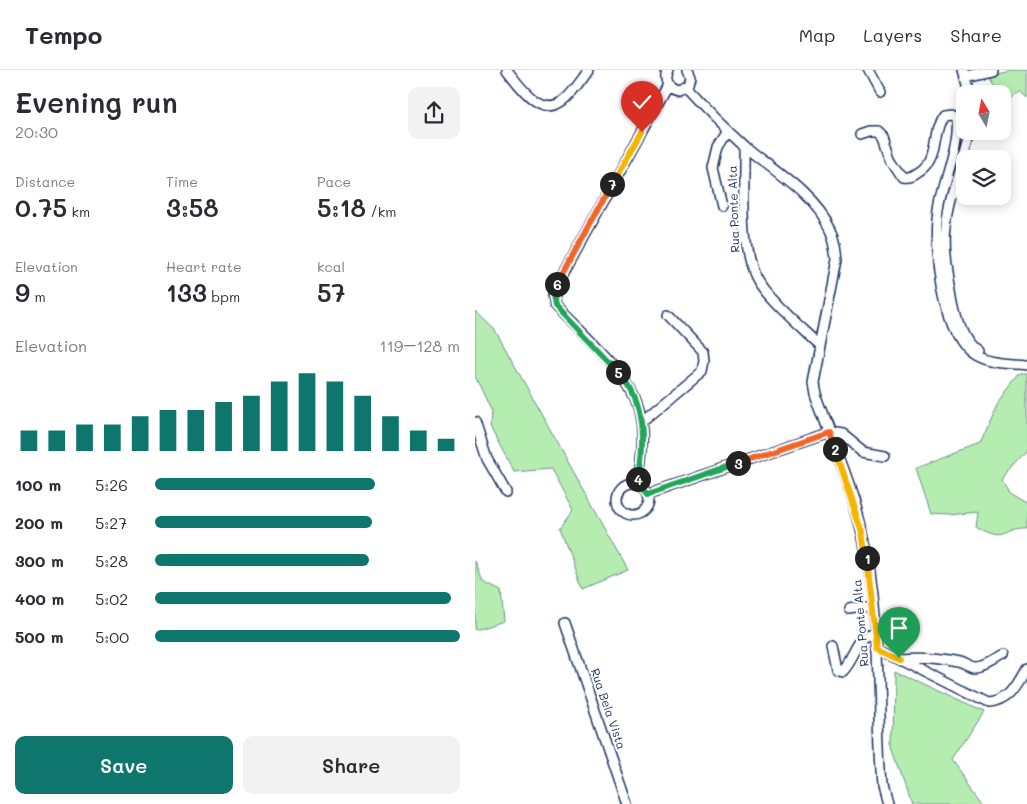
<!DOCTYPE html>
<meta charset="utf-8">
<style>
:root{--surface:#fff;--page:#f2f2f3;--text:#2b2b33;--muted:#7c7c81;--line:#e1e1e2;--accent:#0f766e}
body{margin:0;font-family:Mali,sans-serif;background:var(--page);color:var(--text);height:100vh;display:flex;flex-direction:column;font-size:19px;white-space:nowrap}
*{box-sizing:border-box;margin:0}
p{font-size:16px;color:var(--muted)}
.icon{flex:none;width:28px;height:28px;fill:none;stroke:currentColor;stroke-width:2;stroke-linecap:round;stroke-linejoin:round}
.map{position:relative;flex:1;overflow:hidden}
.sheet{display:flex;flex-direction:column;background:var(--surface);width:475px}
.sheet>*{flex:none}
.needle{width:32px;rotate:350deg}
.tools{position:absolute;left:481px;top:15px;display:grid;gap:10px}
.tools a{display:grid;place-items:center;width:55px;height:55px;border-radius:10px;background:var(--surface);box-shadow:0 2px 12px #0003;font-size:25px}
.pin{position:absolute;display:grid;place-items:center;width:42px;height:42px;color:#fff;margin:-51px -21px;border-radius:50% 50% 50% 0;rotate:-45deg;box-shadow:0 0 5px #0007}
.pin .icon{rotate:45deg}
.km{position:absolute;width:25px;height:25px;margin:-12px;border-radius:50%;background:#222;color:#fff;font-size:14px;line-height:25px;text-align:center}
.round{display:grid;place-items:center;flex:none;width:52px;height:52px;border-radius:10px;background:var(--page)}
.summary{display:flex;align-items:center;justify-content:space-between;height:85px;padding:0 15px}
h1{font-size:28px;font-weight:600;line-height:38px}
.stats{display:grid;grid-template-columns:repeat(3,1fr);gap:8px;height:85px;padding:5px 15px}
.stats div{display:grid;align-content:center}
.stats b{font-size:25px;font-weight:600}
.stats small{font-size:14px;font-weight:400}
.stats p{font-size:14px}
.chart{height:140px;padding:10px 15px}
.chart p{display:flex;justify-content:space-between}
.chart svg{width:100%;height:90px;margin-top:5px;stroke:var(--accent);stroke-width:6}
.primary-button{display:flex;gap:10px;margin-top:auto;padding:10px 15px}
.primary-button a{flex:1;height:58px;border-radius:10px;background:var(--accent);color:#fff;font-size:20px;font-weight:600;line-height:58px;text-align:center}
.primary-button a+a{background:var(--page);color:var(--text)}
ul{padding:0 15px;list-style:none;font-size:16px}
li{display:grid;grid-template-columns:80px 60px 1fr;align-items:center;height:38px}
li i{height:12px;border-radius:6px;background:var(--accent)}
header{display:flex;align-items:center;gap:30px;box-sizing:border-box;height:70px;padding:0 25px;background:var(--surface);border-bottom:1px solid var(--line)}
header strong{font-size:24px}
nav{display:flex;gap:28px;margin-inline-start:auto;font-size:18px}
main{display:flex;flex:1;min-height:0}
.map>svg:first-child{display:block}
.green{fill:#b5edb1;stroke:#688e88}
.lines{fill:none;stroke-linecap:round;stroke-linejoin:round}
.minor-casing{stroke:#1b2f5e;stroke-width:12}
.minor{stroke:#fff;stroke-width:9}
.split-1-casing{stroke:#fff;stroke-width:10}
.split-2-casing{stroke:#fff;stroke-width:10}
.split-3-casing{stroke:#fff;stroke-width:10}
.split-4-casing{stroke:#fff;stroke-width:10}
.split-5-casing{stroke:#fff;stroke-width:10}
.split-6-casing{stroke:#fff;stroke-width:10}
.split-7-casing{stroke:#fff;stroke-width:10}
.split-8-casing{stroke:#fff;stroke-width:10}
.split-1{stroke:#f5b400;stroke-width:6}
.split-2{stroke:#f5b400;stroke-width:6}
.split-3{stroke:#f0652b;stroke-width:6}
.split-4{stroke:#22a559;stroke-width:6}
.split-5{stroke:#22a559;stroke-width:6}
.split-6{stroke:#22a559;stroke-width:6}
.split-7{stroke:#f0652b;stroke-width:6}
.split-8{stroke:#f5b400;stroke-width:6}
.labels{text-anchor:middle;stroke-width:4;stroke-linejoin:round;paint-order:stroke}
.street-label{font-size:12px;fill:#1b2f5e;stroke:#fff}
</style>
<header>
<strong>Tempo</strong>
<nav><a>Map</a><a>Layers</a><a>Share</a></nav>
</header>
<main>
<section class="sheet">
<div class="summary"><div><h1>Evening run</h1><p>20:30</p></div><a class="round"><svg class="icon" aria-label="share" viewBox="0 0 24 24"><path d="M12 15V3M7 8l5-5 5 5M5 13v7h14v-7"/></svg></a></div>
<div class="stats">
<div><p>Distance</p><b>0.75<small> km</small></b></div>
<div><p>Time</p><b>3:58</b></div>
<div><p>Pace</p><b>5:18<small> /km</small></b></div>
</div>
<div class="stats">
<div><p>Elevation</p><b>9<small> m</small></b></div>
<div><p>Heart rate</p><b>133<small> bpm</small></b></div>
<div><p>kcal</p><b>57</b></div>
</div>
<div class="chart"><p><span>Elevation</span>119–128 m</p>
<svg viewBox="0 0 160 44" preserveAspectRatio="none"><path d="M5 44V34M15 44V34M25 44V31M35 44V31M45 44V27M55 44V24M65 44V24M75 44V20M85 44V17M95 44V10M105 44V6M115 44V10M125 44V17M135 44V27M145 44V34M155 44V38"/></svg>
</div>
<ul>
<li><b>100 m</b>5:26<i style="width:72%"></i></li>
<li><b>200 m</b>5:27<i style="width:71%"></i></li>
<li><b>300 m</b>5:28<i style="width:70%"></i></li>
<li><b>400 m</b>5:02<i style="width:97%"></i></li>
<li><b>500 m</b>5:00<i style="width:100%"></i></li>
</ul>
<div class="primary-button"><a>Save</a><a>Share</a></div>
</section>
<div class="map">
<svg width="552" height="734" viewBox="0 0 552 734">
<rect width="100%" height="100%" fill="#fff"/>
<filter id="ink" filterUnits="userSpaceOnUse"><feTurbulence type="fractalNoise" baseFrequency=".02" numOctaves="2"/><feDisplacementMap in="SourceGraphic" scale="10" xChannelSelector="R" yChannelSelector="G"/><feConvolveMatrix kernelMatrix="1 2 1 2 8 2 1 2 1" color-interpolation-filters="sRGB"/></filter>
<g filter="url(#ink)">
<path class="green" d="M533,0H552V28L545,21L529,31L528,24H524L512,5Z
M0,241L20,260L153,500L108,519L85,458L98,440L76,399L39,402L15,357L16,340L0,306Z
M546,304H552V381L527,409L535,423L552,433V459C527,458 532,476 501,457L503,442L474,445L456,444L441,398L505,374L523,333Z
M0,491L8,512L26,521L29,551L0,560Z
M419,600L509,642L478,690L510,734H437L418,678Z"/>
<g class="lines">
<defs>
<path id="minor" d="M32,0C44,15 65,48 88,31C98,24 106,10 114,0
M193,0C188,9 192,18 203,20L213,15L215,7L212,0
M393,0L405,22
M489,0L496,24
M492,6L516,0
M210,17C229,38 249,58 270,77C299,101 338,124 355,159C360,168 361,178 362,189L338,312L340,323C356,369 377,415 388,463C407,546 401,632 407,716L412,734
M495,61C489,94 474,125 471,158C468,183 474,207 478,231C482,250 487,270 503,281
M387,64L396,61H404L409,66L417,89L429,107C435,108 438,106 444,102C464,90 455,62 468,45L476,44L481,47C484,77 470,107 464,136C456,172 466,265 500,285C514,294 536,293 552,295
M269,76C270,112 264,178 281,209C292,229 327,259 345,276
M247,136L238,98L243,77L253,61
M0,352L12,389L31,422
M166,352L227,301L229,291L228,282L193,245
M162,413C167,390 170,364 164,340C155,304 106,262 80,236L78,225L81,217L193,15
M142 429a16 16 0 1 1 32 0a16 16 0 1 1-32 0Z
M173,424L354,362L366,364L388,382L410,386
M374,541L398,537
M90,553L152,734
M358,576L363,600L368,602C381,589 381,568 401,563
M402,577L514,633C535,632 543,615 552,599
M424,588C444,586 464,588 484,592C489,593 494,597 499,598C508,599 520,590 528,586"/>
</defs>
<use href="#minor" class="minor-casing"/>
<use href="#minor" class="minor"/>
</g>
</g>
<g class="lines" filter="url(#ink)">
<defs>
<path id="split-1" d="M392,488L402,577L424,588"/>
<path id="split-2" d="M360,379L388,462L392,488"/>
<path id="split-3" d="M263,393L354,362L360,379"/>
<path id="split-4" d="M163,409L162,414L167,416L173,424L263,393"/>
<path id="split-5" d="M143,302C171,331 170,373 163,409"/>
<path id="split-6" d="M82,214L78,225L80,236L143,302"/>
<path id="split-7" d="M82,214L137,114"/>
<path id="split-8" d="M137,114L167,62"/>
</defs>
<use href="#split-1" class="split-1-casing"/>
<use href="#split-2" class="split-2-casing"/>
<use href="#split-3" class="split-3-casing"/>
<use href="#split-4" class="split-4-casing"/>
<use href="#split-5" class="split-5-casing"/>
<use href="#split-6" class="split-6-casing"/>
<use href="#split-7" class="split-7-casing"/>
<use href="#split-8" class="split-8-casing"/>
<use href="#split-1" class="split-1"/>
<use href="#split-2" class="split-2"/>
<use href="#split-3" class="split-3"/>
<use href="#split-4" class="split-4"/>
<use href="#split-5" class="split-5"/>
<use href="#split-6" class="split-6"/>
<use href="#split-7" class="split-7"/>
<use href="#split-8" class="split-8"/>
</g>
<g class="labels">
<g class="street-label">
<text transform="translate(259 139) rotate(-92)" y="4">Rua Ponte Alta</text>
<text transform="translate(386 553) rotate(-95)" y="4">Rua Ponte Alta</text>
<text transform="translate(133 639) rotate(71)" y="4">Rua Bela Vista</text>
</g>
</g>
</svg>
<div class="tools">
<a><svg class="needle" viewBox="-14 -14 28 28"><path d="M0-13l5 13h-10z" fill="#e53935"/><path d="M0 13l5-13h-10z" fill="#7c7c81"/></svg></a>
<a><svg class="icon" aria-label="layers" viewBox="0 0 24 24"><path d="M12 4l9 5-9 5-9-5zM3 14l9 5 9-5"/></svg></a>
</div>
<div class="pin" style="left:424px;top:588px;background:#1e9e55"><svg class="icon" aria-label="arrive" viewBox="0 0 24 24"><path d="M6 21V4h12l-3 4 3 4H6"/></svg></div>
<div class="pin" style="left:167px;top:62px;background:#d93025"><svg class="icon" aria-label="check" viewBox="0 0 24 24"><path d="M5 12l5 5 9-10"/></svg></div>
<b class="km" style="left:392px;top:488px">1</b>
<b class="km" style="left:360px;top:379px">2</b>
<b class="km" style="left:263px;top:393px">3</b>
<b class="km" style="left:163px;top:409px">4</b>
<b class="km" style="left:143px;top:302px">5</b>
<b class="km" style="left:82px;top:214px">6</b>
<b class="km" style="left:137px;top:114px">7</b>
</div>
</main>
